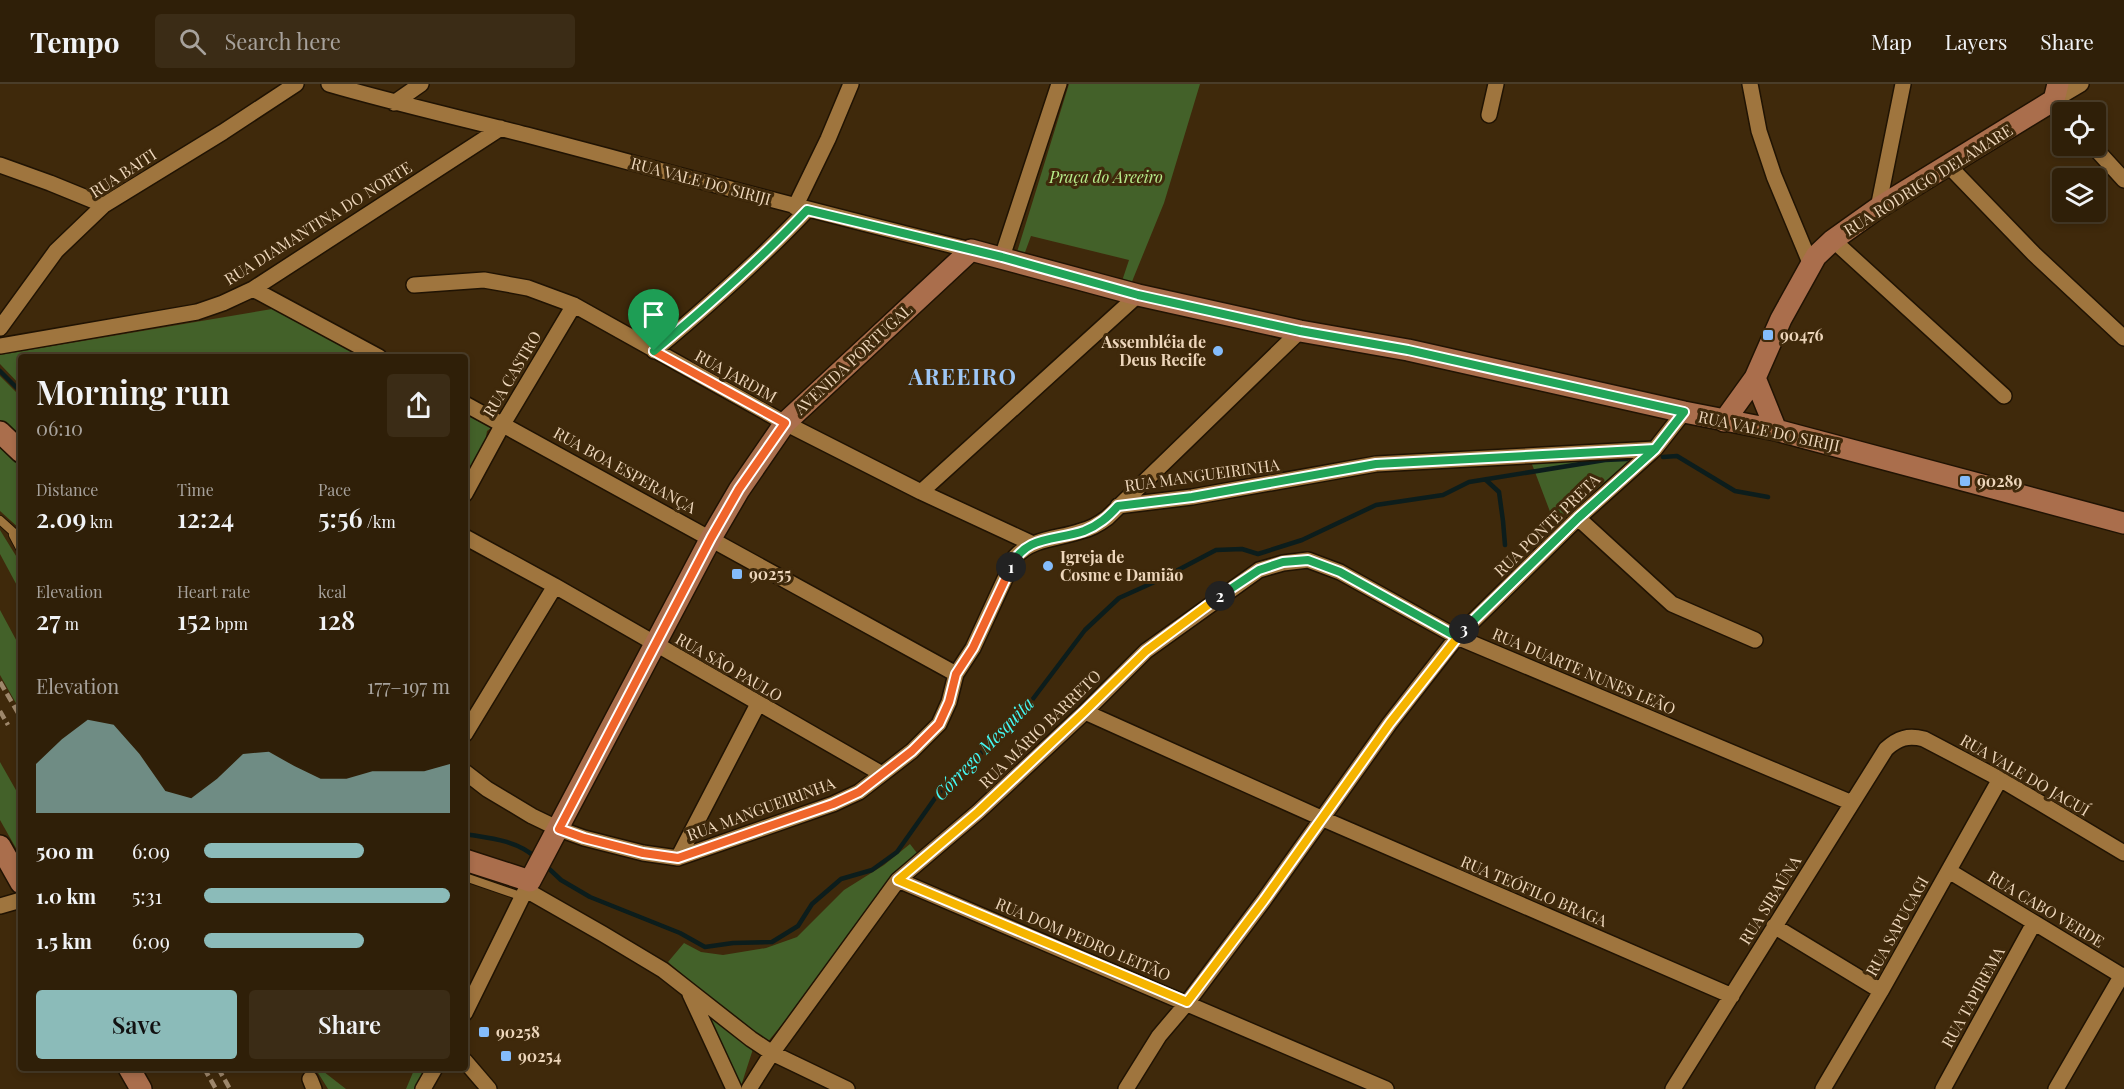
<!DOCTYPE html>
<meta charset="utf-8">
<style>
:root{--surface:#2f1f08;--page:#3b2c16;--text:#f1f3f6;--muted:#a7a29c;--line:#4a3d29;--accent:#8bbbb9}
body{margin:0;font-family:"Playfair Display",serif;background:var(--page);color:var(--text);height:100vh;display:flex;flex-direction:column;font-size:22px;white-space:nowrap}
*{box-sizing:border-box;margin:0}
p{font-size:20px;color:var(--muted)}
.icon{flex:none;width:33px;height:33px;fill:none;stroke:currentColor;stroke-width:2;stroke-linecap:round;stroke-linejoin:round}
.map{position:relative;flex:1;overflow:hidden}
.panel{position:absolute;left:18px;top:270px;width:450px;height:717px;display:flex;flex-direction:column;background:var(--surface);border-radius:6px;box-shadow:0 3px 9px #0003,0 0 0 2px var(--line)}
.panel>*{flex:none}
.tools{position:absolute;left:2052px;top:18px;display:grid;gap:12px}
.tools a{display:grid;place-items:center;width:54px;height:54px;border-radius:6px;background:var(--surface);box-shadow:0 3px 9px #0003,0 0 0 2px var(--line);font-size:30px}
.pin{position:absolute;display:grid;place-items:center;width:51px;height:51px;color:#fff;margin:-62px -26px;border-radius:50% 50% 50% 0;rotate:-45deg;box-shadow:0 0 6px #0007}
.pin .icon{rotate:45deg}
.km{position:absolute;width:30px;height:30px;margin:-15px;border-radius:50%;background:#222;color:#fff;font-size:16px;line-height:30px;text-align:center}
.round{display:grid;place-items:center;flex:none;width:63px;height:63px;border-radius:6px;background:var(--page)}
.summary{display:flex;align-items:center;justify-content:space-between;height:102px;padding:0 18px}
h1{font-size:33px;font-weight:600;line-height:45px}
.stats{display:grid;grid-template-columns:repeat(3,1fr);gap:9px;height:102px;padding:6px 18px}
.stats div{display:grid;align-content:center}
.stats b{font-size:26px;font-weight:600}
.stats small{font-size:16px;font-weight:400}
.stats p{font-size:16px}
.chart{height:168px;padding:12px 18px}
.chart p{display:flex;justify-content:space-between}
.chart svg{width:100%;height:108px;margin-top:6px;fill:var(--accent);opacity:.7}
.primary-button{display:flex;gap:12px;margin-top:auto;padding:12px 18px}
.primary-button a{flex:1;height:69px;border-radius:6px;background:var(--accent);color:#111;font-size:24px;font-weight:600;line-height:69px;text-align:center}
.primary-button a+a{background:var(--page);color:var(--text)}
ul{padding:0 18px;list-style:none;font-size:20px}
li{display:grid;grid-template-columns:96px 72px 1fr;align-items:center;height:45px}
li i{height:15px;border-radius:8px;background:var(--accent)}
header{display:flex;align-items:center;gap:36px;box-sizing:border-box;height:84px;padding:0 30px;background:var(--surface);border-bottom:2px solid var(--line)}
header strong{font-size:28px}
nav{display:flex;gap:33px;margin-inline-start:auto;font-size:21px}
.search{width:420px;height:54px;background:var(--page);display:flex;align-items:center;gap:15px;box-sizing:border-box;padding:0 21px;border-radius:6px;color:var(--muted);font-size:22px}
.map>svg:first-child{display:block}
.green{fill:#436129}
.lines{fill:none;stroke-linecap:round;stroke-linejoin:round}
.stream{stroke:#0c1d1c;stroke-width:4.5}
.lane-casing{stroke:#201303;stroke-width:10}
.street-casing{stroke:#201303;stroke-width:18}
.secondary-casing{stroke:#201303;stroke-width:24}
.lane{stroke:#9f753e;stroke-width:8}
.street{stroke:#9f753e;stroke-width:15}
.secondary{stroke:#aa6e4c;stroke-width:21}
.rail{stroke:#9e876b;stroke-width:4.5;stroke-dasharray:9 4.5;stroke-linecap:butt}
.split-1-casing{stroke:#fff;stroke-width:12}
.split-2-casing{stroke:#fff;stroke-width:12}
.split-3-casing{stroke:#fff;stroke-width:12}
.split-4-casing{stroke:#fff;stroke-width:12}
.split-1{stroke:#f0652b;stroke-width:8}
.split-2{stroke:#22a559;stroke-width:8}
.split-3{stroke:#f5b400;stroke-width:8}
.split-4{stroke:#22a559;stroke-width:8}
.poi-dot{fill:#84bcfb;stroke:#3f290b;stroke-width:2}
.labels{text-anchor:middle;stroke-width:6;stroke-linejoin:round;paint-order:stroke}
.street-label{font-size:16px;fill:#edd6bb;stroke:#3f290b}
.park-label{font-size:16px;font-style:italic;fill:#b9ef8c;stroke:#3f290b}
.poi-label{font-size:16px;font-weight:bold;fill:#edd6bb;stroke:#3f290b;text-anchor:start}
.water-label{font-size:18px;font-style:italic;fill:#44f8f3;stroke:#3f290b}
.district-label{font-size:22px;font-weight:bold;letter-spacing:1.5px;fill:#9ec7f6;stroke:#3f290b}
</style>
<header>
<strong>Tempo</strong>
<div class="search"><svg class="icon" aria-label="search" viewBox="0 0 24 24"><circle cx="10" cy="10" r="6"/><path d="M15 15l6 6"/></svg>Search here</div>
<nav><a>Map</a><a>Layers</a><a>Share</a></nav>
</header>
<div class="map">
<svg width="2124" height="1005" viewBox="0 0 2124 1005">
<rect width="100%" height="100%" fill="#3f290b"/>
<path class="green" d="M1069,0H1200L1164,119L1131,200L1122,197L1129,176L1031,152L1024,171L1017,168Z
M272,225L287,230L364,273H21V302L0,280V271Z
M0,292L21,313V359L0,338Z
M465,330L491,344L487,347L486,353L492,356L465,401Z
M0,362L21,383V446L0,427Z
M1637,372L1557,446L1530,375Z
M0,446L21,480V509L0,470Z
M0,526L21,565V628L0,591Z
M0,678L21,715V766H17L0,736Z
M910,760L920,773L766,960L668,878L684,859L701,868L723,871L766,864L797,853L844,806L884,781Z
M706,929L753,965L741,1002L737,1001Z
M315,984H319L346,1005H328Z
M414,986L430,992L423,1005H406Z"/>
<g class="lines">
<path class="stream" d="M0,287L21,308
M1663,373L1677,372L1735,407L1768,413
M1486,396L1499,408L1503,437L1505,461
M465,750C489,754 516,756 535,773
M544,780L561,796L590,813L680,849L705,863L733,859L772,858L798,842L812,820L841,795L872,786L897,768L938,710L1020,632L1085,546L1119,514L1159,496L1216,466L1242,465L1258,470L1302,456L1376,421L1443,411L1469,398L1605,376L1627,375"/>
<defs>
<path id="lane" d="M0,436L21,455
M13,451L21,466
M465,793L523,813"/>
<path id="street" d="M329,0C394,19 461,34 527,51C675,90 822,130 971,166
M1750,0L1759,47L1774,92L1811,181
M394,19L421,0
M2064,28L2054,16L2081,0
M1489,31L1496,0
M2093,62L2124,96
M0,81L50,99L104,121
M1948,81L2034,170L2124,254
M795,123L828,55L851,0
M1878,124L1903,0
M1833,156L2004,312
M1002,173L1059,0
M414,201L484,196L528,204L574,221L785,339L921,408L1031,459
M253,205L379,273
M0,244L56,167L104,121L223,48L296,0
M0,262L197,228L223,219L253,205L501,44
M654,267C708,222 759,177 807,126
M465,320L956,590
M921,408L1138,211
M465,410L503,340L574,221
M1118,422L1192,413L1376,380L1655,365
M1578,434L1672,520L1755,556
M465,453L555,502L882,690
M1085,628L1321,734L1732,912
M465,650L555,502
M465,688L487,705L532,732L559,745L584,754L643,769L678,774L833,720L859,708L912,667L939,640L949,618L956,590L973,564L1015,473C1032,454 1058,455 1081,447C1090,445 1099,440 1107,434L1300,247
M678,774L758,620
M1949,787L2124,893
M898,796L1386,1005
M526,806L603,850L663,886L751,955L772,969L847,1005
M0,822L21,816
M1774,842L1881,907
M690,910L734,1005
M465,929L530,797
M465,977L489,1005
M310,995L314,1005
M423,1005L435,984
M749,1005L772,969L898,796L978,728L1085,628L1146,567L1259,486L1283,479L1308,476L1340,488L1457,553L1852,719
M1126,1005L1159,952L1187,919L1264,816L1390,639L1457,553L1578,434L1655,365L1684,328
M1673,1005L1886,665C1898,654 1908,651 1924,655L2000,695L2124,769
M1823,1005L1881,907L2000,695
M1943,1005L2034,839
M2056,1005L2122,891"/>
<path id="secondary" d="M1755,294L1776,346
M1724,337L1755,294L1781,235L1816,172L1833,156L1878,124L2054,16L2058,0
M0,348L21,368
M0,762L21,799
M465,776L530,797L711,454L739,406L785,339L971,166L1138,211L1300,247L1408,266L1684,328L1776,346L2124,439
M129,984L141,1005"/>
</defs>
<use href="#lane" class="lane-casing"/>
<use href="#street" class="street-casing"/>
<use href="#secondary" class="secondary-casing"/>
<use href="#lane" class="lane"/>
<use href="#street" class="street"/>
<use href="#secondary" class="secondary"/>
<path class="rail" d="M0,598L21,634
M0,627L8,641
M204,984L216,1005
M218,984L230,1005"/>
</g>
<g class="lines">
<defs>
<path id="split-1" d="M654,267L785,339L739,405L711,454L559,745L584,754L643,769L678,774L833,720L859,708L912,667L939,640L949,618L956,590L973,564L1011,483"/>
<path id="split-2" d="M1011,483C1025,451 1055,457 1084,447C1099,441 1108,433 1118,422L1192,413L1376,380L1655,365L1578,434L1457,553L1340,488L1308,476L1283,478L1259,486L1220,512"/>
<path id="split-3" d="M1220,512L1146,567L1084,628L978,728L898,796L1187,918L1264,816L1390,639L1464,545"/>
<path id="split-4" d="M654,267C708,222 759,177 807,126L1002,173L1138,211L1300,247L1408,266L1684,328L1655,365L1578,434L1464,545"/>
</defs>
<use href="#split-1" class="split-1-casing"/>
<use href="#split-2" class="split-2-casing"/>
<use href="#split-3" class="split-3-casing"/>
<use href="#split-4" class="split-4-casing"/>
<use href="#split-1" class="split-1"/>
<use href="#split-2" class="split-2"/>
<use href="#split-3" class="split-3"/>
<use href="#split-4" class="split-4"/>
</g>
<g class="poi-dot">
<rect x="1762" y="245" width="12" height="12" rx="3"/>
<circle cx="1218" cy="267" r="6"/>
<rect x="1959" y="391" width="12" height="12" rx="3"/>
<circle cx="1048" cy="482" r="6"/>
<rect x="731" y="484" width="12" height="12" rx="3"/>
<rect x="478" y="942" width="12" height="12" rx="3"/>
<rect x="500" y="966" width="12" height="12" rx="3"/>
</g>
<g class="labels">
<g class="street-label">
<text transform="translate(123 89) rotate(-33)" y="6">RUA BAITI</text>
<text transform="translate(1928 96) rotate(-32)" y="6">RUA RODRIGO DELAMARE</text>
<text transform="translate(701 97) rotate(15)" y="6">RUA VALE DO SIRIJI</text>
<text transform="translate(318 139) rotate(-32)" y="6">RUA DIAMANTINA DO NORTE</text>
<text transform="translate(853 275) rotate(-43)" y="6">AVENIDA PORTUGAL</text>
<text transform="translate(512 290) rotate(-59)" y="6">RUA CASTRO</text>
<text transform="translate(736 292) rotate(29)" y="6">RUA JARDIM</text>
<text transform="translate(1769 347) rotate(12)" y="6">RUA VALE DO SIRIJI</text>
<text transform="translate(625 386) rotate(29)" y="6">RUA BOA ESPERANÇA</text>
<text transform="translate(1202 391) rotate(-8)" y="6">RUA MANGUEIRINHA</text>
<text transform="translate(1547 441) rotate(-44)" y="6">RUA PONTE PRETA</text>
<text transform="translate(729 583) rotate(30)" y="6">RUA SÃO PAULO</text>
<text transform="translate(1584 587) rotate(23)" y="6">RUA DUARTE NUNES LEÃO</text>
<text transform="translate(1040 645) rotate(-44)" y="6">RUA MÁRIO BARRETO</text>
<text transform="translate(2025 691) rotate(30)" y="6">RUA VALE DO JACUÍ</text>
<text transform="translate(761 725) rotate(-20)" y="6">RUA MANGUEIRINHA</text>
<text transform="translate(1534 807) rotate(23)" y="6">RUA TEÓFILO BRAGA</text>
<text transform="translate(1770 816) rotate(-58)" y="6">RUA SIBAÚNA</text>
<text transform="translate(2046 825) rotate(31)" y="6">RUA CABO VERDE</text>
<text transform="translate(1897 842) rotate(-61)" y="6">RUA SAPUCAGI</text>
<text transform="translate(1083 855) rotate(23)" y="6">RUA DOM PEDRO LEITÃO</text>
<text transform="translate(1973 913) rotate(-61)" y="6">RUA TAPIREMA</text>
</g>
<g class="park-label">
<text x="1106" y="99">Praça do Areeiro</text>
</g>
<g class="poi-label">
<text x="1780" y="257">90476</text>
<text x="1206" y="264" text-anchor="end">Assembléia de<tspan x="1206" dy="18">Deus Recife</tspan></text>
<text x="1977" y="403">90289</text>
<text x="1060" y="479">Igreja de<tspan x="1060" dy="18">Cosme e Damião</tspan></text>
<text x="749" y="496">90255</text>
<text x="496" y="954">90258</text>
<text x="518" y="978">90254</text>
</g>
<g class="water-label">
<text transform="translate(984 665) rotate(-46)" y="6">Córrego Mesquita</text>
</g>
<g class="district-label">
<text x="963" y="301">AREEIRO</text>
</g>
</g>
</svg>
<div class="tools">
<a><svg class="icon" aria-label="locate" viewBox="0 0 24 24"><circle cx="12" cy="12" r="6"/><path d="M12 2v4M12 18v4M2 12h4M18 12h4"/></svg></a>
<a><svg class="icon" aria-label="layers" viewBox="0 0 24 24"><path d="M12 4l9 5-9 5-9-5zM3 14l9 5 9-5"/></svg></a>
</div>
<div class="pin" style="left:654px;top:267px;background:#1e9e55"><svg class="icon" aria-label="arrive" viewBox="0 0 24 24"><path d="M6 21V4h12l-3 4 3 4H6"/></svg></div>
<b class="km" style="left:1011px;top:483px">1</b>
<b class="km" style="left:1220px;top:512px">2</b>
<b class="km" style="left:1464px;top:545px">3</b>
<section class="panel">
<div class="summary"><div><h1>Morning run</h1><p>06:10</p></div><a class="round"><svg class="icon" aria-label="share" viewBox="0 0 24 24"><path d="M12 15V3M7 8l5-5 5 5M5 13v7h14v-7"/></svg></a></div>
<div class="stats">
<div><p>Distance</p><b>2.09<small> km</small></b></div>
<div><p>Time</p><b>12:24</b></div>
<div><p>Pace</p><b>5:56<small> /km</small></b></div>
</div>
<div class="stats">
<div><p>Elevation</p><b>27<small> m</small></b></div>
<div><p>Heart rate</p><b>152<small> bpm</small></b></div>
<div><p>kcal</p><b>128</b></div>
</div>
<div class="chart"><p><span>Elevation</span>177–197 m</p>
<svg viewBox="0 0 160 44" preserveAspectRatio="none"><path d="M0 44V24L10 14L20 6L30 8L40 20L50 35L60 38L70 30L80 20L90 19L100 25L110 30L120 30L130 27L140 27L150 27L160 24V44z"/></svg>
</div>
<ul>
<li><b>500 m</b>6:09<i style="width:65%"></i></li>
<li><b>1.0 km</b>5:31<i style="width:100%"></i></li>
<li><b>1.5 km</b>6:09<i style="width:65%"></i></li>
</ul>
<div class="primary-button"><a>Save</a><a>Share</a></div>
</section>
</div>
